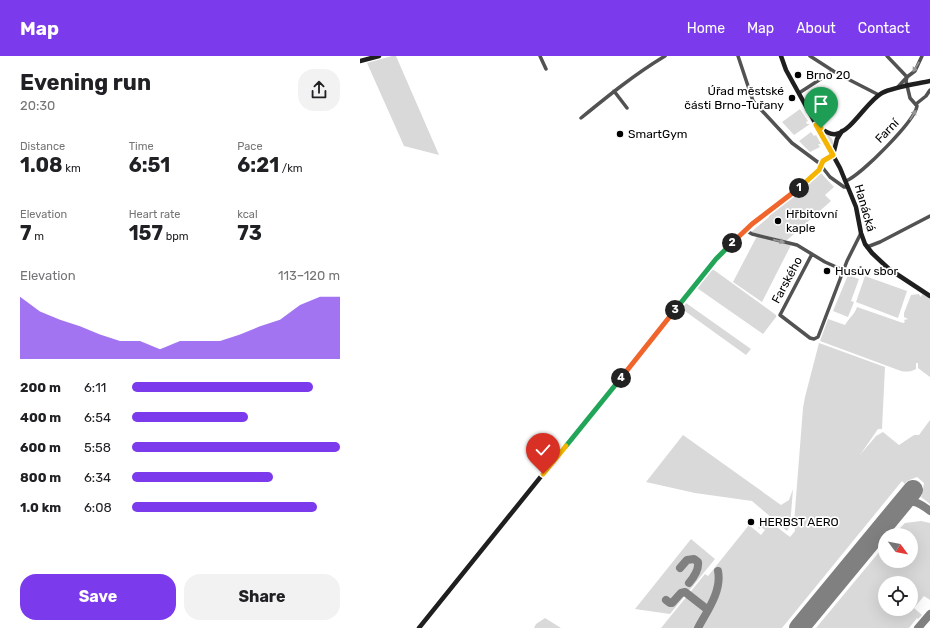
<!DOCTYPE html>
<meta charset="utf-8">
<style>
:root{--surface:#fff;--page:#f2f2f2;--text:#202124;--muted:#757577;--accent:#7c3aed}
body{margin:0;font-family:Rubik,sans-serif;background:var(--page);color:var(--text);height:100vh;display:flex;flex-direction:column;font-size:15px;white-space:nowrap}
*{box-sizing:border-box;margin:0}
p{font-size:13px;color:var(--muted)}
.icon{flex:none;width:22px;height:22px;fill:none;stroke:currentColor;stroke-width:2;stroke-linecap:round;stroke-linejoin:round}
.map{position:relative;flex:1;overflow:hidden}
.panel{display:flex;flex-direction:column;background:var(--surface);width:360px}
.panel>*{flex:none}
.needle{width:26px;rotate:122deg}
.fabs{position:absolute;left:518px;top:472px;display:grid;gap:8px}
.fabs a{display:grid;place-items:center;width:40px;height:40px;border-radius:50%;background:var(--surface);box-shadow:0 4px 16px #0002;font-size:20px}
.pin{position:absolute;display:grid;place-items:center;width:34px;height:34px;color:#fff;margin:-41px -17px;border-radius:50% 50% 50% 0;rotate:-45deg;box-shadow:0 0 4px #0007}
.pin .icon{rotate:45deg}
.km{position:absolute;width:20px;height:20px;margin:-10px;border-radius:50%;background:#222;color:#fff;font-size:11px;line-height:20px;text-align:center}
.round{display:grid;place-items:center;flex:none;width:42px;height:42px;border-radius:16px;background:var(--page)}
.headline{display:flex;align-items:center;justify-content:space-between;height:68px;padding:0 20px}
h1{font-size:22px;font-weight:700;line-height:30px}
.figures{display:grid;grid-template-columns:repeat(3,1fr);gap:6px;height:68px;padding:4px 20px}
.figures div{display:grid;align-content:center}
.figures b{font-size:20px;font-weight:700}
.figures small{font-size:11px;font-weight:400}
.figures p{font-size:11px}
.chart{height:112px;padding:8px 20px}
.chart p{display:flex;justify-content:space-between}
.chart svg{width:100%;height:72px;margin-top:4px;fill:var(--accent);opacity:.7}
.button{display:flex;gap:8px;margin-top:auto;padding:8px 20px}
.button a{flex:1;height:46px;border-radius:16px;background:var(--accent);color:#fff;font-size:16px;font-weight:700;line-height:46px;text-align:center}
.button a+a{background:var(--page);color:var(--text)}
ul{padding:0 20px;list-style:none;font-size:13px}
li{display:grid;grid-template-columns:64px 48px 1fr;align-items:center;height:30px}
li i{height:10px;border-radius:5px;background:var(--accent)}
header{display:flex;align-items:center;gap:24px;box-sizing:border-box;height:56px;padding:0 20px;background:var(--accent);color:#fff}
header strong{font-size:19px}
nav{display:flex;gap:22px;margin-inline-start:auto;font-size:14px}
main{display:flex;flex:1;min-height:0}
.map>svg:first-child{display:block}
.green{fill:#d9d9d9;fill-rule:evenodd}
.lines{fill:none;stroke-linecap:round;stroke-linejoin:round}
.taxiway{stroke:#808080;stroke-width:8}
.runway{stroke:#808080;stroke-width:20}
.street{stroke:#525252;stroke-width:3.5}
.secondary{stroke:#1f1f1f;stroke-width:4.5}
.oneway{fill:#979797}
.split-1-casing{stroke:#fff;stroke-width:8}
.split-2-casing{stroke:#fff;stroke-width:8}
.split-3-casing{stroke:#fff;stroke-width:8}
.split-4-casing{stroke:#fff;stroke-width:8}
.split-5-casing{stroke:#fff;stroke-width:8}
.split-6-casing{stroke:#fff;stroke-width:8}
.split-1{stroke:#f5b400;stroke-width:5}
.split-2{stroke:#f0652b;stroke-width:5}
.split-3{stroke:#22a559;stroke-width:5}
.split-4{stroke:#f0652b;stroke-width:5}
.split-5{stroke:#22a559;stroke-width:5}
.split-6{stroke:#f5b400;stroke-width:5}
.poi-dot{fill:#000;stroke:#fff;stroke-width:1.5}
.labels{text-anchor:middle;stroke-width:3.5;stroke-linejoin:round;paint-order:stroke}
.poi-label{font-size:12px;fill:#000;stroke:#fff;text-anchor:start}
.street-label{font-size:12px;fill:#000;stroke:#fff}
</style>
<header>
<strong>Map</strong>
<nav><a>Home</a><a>Map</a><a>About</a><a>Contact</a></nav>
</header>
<main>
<section class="panel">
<div class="headline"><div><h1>Evening run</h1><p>20:30</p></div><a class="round"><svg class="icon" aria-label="share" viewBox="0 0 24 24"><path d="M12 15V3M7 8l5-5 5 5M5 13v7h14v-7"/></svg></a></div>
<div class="figures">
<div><p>Distance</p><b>1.08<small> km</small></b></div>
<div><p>Time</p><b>6:51</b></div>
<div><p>Pace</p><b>6:21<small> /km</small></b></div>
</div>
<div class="figures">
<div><p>Elevation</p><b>7<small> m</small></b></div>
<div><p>Heart rate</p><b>157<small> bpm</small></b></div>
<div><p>kcal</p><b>73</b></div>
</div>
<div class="chart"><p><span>Elevation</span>113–120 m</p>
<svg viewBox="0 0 160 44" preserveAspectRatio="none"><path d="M0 44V6L10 15L20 20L30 24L40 29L50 33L60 33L70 38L80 33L90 33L100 33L110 29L120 24L130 20L140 11L150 6L160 6V44z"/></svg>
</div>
<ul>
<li><b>200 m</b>6:11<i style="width:87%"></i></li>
<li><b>400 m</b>6:54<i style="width:56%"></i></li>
<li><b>600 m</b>5:58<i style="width:100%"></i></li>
<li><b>800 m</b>6:34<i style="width:68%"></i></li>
<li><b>1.0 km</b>6:08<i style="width:89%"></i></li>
</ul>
<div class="button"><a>Save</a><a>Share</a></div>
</section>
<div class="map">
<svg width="570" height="572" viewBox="0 0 570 572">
<rect width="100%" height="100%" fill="#fff"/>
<path class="green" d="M32,0H36L79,99L44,90L7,7Z
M440,53L448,65L446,66L447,68H450L434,79L422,66Z
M451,76L454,80L456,79L461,88H458L460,91L450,96L439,85Z
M463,76C472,80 475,84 472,93Z
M460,116L474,131L465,139L471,145L426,185L391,176L409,161L408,159Z
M397,180L431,189L402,246L373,226Z
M352,214H354L416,259V261L403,278L337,232Z
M488,219L499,223L491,245L494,246L488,261L473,255Z
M505,220L547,235L538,262L496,246Z
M559,238L560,240L561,241L562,238L570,242V321L558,312V307H556V313C551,316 546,316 541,315L460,285L468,263L485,269C489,262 495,258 497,251L543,267L545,266L544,264L548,263L544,261V257L551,239Z
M326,247L391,293L386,299L322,253Z
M459,287L525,311L522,373H518L500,399L516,380L523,376L539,389L554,379H559L570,364V448L561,441L562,439L564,427L557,421L547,425L545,428L542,425L422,572H301L345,518L348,520L389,469L401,479L405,474L401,471L399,473L398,472L405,462L430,481L435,475L434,467L443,352L445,341Z
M323,379L421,449L429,444L433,433L430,470L427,475L392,445L335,437L286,426Z
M561,465L570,467V544L564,540L554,552L562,559L558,563L557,562L549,572H456L525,489V505H551V479H533L545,467ZM525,527H551V553H525Z
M331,483L355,503L310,558L275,553Z
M185,562L201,572H174L176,568Z"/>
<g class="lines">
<path class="taxiway" d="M524,469C540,450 545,435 570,455
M320,512L327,504L334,503L338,506C339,513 334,521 329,527
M306,544L310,547H312L321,537L325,536L348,554
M338,572C347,555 362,535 358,515
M558,572L570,558"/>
<path class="runway" d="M439,572L553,434"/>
<path class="street" d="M180,0L186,13
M378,0L393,45L432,87L459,107L470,121L484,131H488
M450,0L478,18L519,39
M527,0L547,21
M537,32L547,21L555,15L562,0
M254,35L267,52
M439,37L473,15
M556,48L566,40L570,34
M221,62C248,40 275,18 305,0
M486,125C501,119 555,65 557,50L550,42L546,25L547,21
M385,174L392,178L437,189L465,206L483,214
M507,191L520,186L570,160
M452,198L420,259L450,282L454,283L458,281L487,205L501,177"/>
<path class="secondary" d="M421,0L426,14L480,112L496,151L501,177L505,188L512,197L529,213L570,240
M0,5L19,0
M459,71C464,75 470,79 476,78C492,75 507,45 522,37C533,31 556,28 570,25
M59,572L356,203L385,174L436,135L458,115L463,105L473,99L477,83L482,75"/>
</g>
<defs><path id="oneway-solid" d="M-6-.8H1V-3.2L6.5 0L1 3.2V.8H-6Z"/></defs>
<g class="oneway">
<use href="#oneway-solid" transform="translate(556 11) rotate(122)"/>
<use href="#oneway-solid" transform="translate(553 59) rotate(-58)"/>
<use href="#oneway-solid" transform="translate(419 185) rotate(13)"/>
</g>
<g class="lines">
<defs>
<path id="split-1" d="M439,132L459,114L463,105L473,99L456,69L461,72"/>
<path id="split-2" d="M372,187L392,168L439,132"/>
<path id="split-3" d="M315,254L356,203L372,187"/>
<path id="split-4" d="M261,322L315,254"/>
<path id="split-5" d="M206,390L261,322"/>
<path id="split-6" d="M183,418L206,390"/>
</defs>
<use href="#split-1" class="split-1-casing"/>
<use href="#split-2" class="split-2-casing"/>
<use href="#split-3" class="split-3-casing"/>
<use href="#split-4" class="split-4-casing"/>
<use href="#split-5" class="split-5-casing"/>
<use href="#split-6" class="split-6-casing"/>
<use href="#split-1" class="split-1"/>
<use href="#split-2" class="split-2"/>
<use href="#split-3" class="split-3"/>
<use href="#split-4" class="split-4"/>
<use href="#split-5" class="split-5"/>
<use href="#split-6" class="split-6"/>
</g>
<g class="poi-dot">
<circle cx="438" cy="19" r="4"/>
<circle cx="432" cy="42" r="4"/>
<circle cx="260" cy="78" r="4"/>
<circle cx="418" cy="165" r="4"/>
<circle cx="467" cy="215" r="4"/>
<circle cx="391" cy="466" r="4"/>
</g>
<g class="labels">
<g class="poi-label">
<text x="446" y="23">Brno 20</text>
<text x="424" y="39" text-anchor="end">Úřad městské<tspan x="424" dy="14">části Brno-Tuřany</tspan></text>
<text x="268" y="82">SmartGym</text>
<text x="426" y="162">Hřbitovní<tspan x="426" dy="14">kaple</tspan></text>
<text x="475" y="219">Husův sbor</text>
<text x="399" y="470">HERBST AERO</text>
</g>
<g class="street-label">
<text transform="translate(527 75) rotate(-46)" y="4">Farní</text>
<text transform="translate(505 152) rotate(74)" y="4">Hanácká</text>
<text transform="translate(427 224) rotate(-62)" y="4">Farského</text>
</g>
</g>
</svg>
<div class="fabs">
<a><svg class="needle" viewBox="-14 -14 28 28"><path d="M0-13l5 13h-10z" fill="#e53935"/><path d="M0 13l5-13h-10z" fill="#757577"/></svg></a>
<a><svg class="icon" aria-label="locate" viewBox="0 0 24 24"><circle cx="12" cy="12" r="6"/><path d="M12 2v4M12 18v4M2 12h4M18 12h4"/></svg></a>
</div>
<div class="pin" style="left:461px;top:72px;background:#1e9e55"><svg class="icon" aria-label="arrive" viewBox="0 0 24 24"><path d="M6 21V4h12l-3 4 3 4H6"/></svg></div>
<div class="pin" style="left:183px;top:418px;background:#d93025"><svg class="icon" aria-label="check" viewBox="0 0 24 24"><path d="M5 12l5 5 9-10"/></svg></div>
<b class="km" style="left:439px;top:132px">1</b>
<b class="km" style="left:372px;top:187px">2</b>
<b class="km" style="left:315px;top:254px">3</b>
<b class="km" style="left:261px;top:322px">4</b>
</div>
</main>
